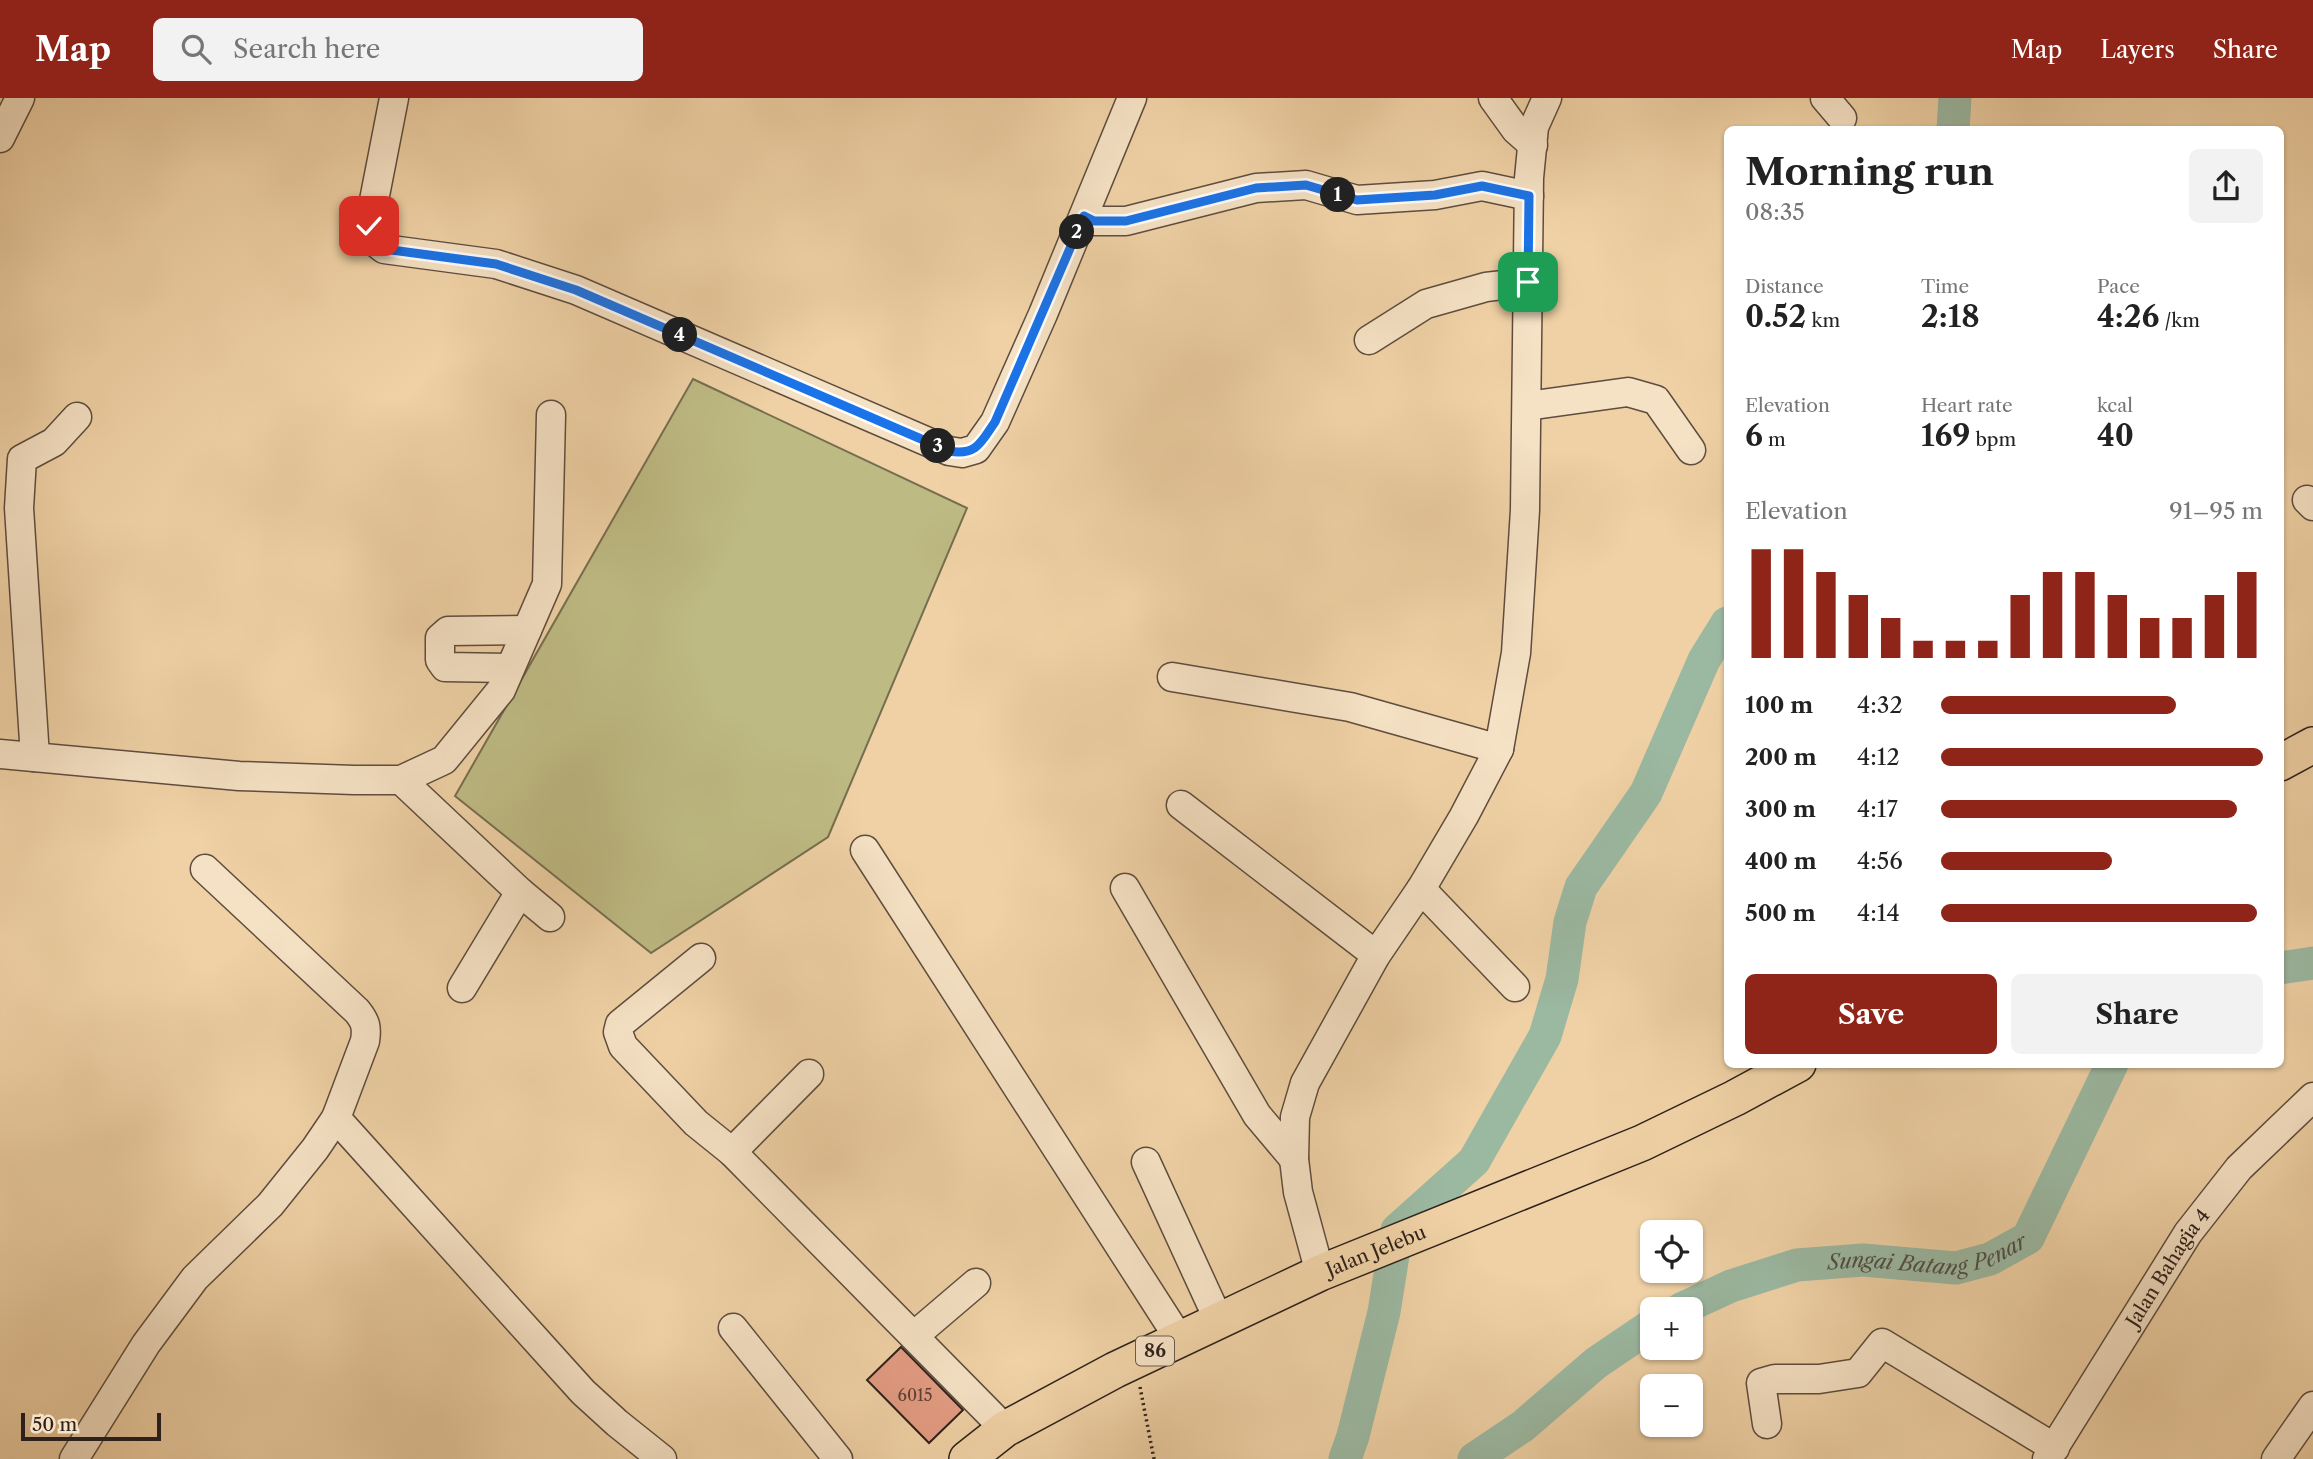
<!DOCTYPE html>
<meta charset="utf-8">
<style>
:root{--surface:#fff;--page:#f2f2f2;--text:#222;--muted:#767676;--accent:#8f2418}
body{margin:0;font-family:"Libre Caslon Text",serif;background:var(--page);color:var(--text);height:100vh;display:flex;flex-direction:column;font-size:26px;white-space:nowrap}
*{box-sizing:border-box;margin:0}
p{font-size:23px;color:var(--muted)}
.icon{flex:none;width:38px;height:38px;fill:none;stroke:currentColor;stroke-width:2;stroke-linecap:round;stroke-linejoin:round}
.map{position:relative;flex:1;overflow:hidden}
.side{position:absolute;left:1724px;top:28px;width:560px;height:942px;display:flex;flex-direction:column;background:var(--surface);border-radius:10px;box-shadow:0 2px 5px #0004}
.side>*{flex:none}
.fabs{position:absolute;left:1640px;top:1122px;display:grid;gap:14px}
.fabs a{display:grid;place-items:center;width:63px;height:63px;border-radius:10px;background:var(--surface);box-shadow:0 2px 5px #0004;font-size:35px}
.scale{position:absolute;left:21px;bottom:18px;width:140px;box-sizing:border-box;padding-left:7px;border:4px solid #2e211c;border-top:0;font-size:19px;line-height:24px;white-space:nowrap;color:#2e211c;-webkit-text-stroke:5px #f5e1c4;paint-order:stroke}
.pin{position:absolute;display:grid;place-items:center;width:60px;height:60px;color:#fff;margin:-30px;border-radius:14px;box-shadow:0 4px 10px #0006}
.km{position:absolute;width:35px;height:35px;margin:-18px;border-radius:50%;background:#222;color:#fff;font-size:19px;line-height:35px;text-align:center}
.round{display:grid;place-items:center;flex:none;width:74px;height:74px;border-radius:10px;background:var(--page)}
.summary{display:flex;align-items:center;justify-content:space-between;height:119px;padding:0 21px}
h1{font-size:38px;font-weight:800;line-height:52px}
.stats{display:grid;grid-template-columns:repeat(3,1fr);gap:10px;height:119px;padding:7px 21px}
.stats div{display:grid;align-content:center}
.stats b{font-size:30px;font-weight:800}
.stats small{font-size:19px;font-weight:400}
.stats p{font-size:19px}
.chart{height:196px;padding:14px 21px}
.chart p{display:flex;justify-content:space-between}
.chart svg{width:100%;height:126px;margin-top:7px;stroke:var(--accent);stroke-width:6}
.primary-button{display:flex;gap:14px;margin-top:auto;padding:14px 21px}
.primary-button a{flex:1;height:80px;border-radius:10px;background:var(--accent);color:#fff;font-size:28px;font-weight:800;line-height:80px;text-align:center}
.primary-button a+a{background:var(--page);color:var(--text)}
ul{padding:0 21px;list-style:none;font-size:23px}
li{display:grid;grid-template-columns:112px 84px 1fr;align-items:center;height:52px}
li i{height:18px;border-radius:9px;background:var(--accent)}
header{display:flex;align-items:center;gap:42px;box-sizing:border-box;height:98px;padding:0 35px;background:var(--accent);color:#fff}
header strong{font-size:33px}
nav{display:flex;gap:38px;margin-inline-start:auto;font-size:24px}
.search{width:490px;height:63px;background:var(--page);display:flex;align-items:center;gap:18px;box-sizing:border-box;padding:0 24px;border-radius:10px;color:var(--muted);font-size:26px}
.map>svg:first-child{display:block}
.green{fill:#beba83;stroke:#766e50;stroke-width:2}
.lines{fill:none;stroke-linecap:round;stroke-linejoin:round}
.river{stroke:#9bb8a1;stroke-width:33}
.building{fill:#e39c82;stroke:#2e211c;stroke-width:2}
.minor-casing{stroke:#5e4d3e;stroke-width:31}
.major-casing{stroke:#2e211c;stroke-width:38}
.path{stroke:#2e211c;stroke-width:3.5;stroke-dasharray:2 3.5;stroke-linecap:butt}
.minor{stroke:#f5e1c4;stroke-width:28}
.major{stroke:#efd1a5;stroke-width:35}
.route-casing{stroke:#fff;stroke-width:14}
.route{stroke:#1a73e8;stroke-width:9}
.labels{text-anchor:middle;stroke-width:5;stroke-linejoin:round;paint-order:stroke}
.number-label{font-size:16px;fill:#5b4036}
.shield{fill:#f5e1c4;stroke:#6a5b4e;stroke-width:2}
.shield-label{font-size:18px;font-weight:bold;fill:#2e211c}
.street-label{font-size:19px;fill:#2e211c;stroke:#f5e1c4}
.water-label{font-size:21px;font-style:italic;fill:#4f4e44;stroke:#f5e1c4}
</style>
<header>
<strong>Map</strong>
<div class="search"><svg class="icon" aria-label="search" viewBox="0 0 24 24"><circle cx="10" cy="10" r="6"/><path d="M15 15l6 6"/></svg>Search here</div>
<nav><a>Map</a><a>Layers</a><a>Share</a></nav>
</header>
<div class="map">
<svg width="2313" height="1361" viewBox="0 0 2313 1361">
<rect width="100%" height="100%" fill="#efd1a5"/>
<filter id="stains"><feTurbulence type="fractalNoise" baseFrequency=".00286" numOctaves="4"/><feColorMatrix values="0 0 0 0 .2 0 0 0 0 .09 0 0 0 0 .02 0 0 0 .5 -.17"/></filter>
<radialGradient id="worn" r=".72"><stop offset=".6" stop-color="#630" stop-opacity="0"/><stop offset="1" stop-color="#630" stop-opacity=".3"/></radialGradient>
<path class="green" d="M693,281L967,410L828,739L651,855L455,698Z"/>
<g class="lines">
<g class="river">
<path d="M1953,32L1955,0"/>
<path d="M2280,870L2313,865"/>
<path id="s1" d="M1681,1211L1731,1188L1797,1167L1863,1162L1956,1170L1990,1161L2028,1140L2112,966"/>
<path d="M1345,1361L1353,1338L1384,1214L1397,1132L1474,1063L1545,938L1562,881L1570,824L1581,789L1646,695L1704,562L1727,525"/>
<path d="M1474,1361L1523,1328L1596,1265L1652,1227"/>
</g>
</g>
<path class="building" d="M901,1249L963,1312L929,1345L867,1282Z"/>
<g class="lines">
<defs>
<g id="minor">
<path d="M394,0L369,128L374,143L384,151L496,166L576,192L949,353L962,355L976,351L995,324L1043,216L1132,0"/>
<path d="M1493,0L1516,32L1533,47"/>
<path d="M1825,0L1842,20"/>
<path d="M0,40L20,0"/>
<path d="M1084,118L1094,123H1126L1256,90L1306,87L1357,102L1435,97L1482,88L1529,98"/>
<path d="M1369,242L1426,206L1486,189L1528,184"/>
<path d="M1527,308L1628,294L1656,302L1691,352"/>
<path d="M2307,402L2313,408"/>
<path d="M510,570L445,569L440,562V540L448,533L527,532"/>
<path d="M1172,579L1350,609L1499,651"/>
<path d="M0,656L239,678L354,682H401L444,662L501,592L547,486L551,317"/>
<path d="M35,659L19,410L22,361L54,344L77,319"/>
<path d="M401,682L520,794L550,819"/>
<path d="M1181,707L1376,857"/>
<path d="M865,752L1180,1242"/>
<path d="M1125,790L1257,1017L1294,1061"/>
<path d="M1421,791L1515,889"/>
<path d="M701,860L620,926L618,934L623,948L696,1025L732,1054L1005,1331"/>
<path d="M462,890L520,794"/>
<path d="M336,1020L583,1294L617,1325L662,1361"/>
<path d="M732,1054L809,976"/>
<path d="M1146,1064L1219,1223"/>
<path d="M1320,1175L1298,1094L1294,1061L1295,1019L1305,985L1376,857L1421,791L1464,718L1499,651L1516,555L1525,412L1529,80L1534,29L1547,0"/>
<path d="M733,1230L838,1361"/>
<path d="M915,1237L976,1185"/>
<path d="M1767,1326L1761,1285L1775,1281H1819L1858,1275L1882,1245L2055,1350"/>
<path d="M74,1361L146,1246L195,1180L270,1107L315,1051L336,1020L365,943C367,930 366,924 357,913L205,771"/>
<path id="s2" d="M2047,1361L2188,1135L2239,1070L2313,999"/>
<path d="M2276,1361L2313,1308"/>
</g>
<g id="major">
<path d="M2280,665L2313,647"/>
<path id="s3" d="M967,1361L1005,1331L1115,1272L1320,1175L1642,1045L1735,1000L1798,966"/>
</g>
</defs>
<use href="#minor" class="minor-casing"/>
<use href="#major" class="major-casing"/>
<path class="path" d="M1140,1289L1154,1361"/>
<use href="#minor" class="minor"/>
<use href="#major" class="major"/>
</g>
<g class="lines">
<defs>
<path id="route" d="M369,128L374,143L384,151L496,166L576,192L949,353C977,358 981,344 995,324L1084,118L1094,123H1126L1256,90L1306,87L1357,102L1435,97L1482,88L1529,98L1528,184"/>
</defs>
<use href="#route" class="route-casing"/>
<use href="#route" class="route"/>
</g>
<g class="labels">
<g class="number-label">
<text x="915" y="1303">6015</text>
</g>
<rect class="shield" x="1136" y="1238.5" width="38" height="29" rx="5"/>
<g class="shield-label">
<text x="1155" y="1259">86</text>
</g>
<g class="street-label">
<text dy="7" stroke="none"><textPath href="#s3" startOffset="460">Jalan Jelebu</textPath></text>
<text dy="7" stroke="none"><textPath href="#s2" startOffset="226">Jalan Bahagia 4</textPath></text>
</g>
<g class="water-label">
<text dy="7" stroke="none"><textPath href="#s1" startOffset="257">Sungai Batang Penar</textPath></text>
</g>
</g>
<rect width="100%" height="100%" filter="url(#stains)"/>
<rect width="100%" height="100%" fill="url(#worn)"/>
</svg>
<div class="fabs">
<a><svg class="icon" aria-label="locate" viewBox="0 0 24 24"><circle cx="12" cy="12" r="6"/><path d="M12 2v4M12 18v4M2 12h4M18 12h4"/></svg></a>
<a>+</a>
<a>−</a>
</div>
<div class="scale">50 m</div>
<div class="pin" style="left:1528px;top:184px;background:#1e9e55"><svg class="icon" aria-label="arrive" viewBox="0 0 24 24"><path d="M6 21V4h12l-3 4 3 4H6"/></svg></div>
<div class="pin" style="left:369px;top:128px;background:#d93025"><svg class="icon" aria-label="check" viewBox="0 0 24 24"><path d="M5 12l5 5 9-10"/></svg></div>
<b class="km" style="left:1338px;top:97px">1</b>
<b class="km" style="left:1077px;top:134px">2</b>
<b class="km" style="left:938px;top:348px">3</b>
<b class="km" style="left:680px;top:237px">4</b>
<section class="side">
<div class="summary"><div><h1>Morning run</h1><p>08:35</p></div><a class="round"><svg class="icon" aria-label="share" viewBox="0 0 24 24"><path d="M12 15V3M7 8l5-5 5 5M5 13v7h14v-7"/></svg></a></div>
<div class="stats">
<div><p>Distance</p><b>0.52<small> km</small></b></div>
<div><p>Time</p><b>2:18</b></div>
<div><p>Pace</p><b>4:26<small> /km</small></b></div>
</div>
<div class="stats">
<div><p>Elevation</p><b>6<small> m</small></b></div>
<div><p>Heart rate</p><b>169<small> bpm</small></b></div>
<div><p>kcal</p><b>40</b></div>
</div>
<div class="chart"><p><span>Elevation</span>91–95 m</p>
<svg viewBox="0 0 160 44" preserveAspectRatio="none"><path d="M5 44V6M15 44V6M25 44V14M35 44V22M45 44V30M55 44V38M65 44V38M75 44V38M85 44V22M95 44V14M105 44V14M115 44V22M125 44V30M135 44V30M145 44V22M155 44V14"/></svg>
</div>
<ul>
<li><b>100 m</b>4:32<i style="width:73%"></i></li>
<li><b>200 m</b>4:12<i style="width:100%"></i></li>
<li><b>300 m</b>4:17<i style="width:92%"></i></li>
<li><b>400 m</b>4:56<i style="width:53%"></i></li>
<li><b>500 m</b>4:14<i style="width:98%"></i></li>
</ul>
<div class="primary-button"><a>Save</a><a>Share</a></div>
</section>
</div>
